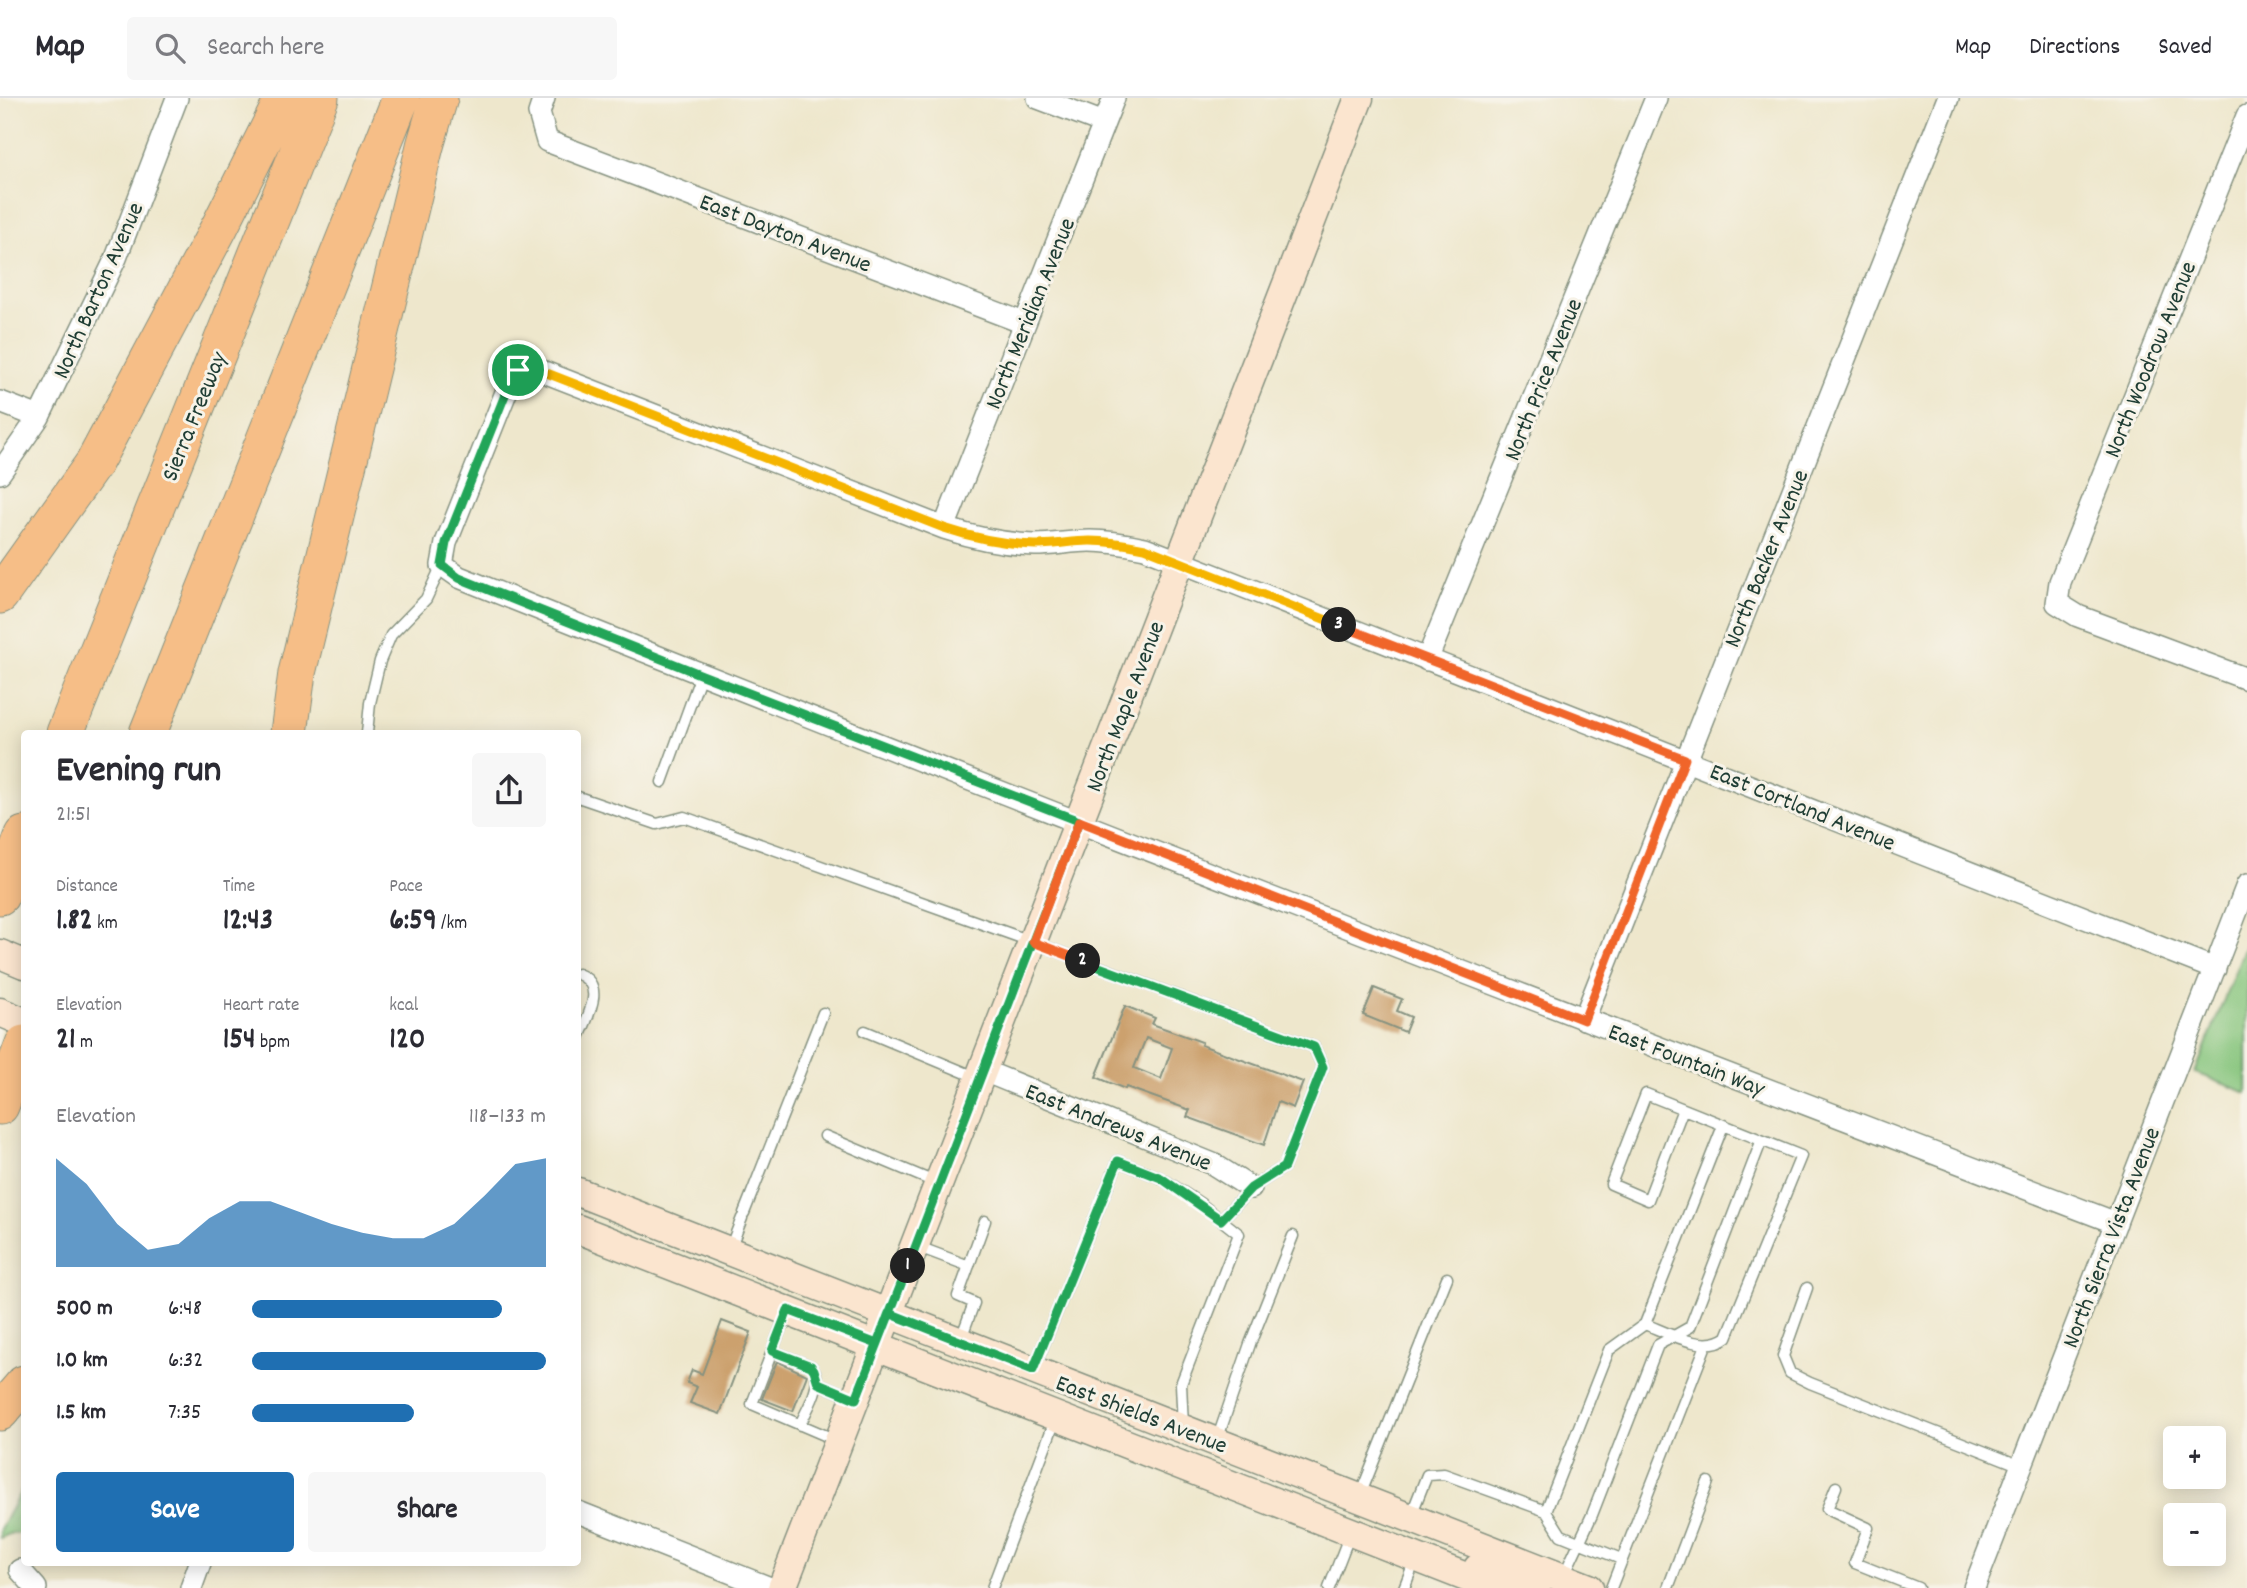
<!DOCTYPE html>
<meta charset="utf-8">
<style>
:root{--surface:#fff;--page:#f7f7f7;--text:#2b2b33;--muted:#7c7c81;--line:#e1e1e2;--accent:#1f6fb2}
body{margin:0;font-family:Dekko,sans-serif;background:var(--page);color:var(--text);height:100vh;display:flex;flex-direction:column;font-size:26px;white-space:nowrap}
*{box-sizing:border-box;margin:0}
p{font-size:23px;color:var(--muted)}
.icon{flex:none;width:38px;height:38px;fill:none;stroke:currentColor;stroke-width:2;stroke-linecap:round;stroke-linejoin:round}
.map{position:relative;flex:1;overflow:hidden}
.panel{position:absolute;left:21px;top:632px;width:560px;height:836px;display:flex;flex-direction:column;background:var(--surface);border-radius:7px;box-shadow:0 4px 18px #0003}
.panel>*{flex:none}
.tools{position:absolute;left:2163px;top:1328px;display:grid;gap:14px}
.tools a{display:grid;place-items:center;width:63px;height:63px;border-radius:7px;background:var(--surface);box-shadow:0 4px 18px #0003;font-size:35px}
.pin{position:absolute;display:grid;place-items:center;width:60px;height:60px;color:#fff;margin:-30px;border:4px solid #fff;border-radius:50%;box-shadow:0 2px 7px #0007}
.km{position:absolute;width:35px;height:35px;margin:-18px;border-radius:50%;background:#222;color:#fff;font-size:19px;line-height:35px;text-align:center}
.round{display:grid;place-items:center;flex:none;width:74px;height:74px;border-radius:7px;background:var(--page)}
.summary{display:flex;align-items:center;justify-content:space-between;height:119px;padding:0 35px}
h1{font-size:38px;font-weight:700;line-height:52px}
.figures{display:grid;grid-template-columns:repeat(3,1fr);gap:10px;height:119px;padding:7px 35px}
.figures div{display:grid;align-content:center}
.figures b{font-size:30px;font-weight:700}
.figures small{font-size:19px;font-weight:400}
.figures p{font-size:19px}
.chart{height:196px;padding:14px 35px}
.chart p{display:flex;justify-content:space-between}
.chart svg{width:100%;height:126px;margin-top:7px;fill:var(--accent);opacity:.7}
.action{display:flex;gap:14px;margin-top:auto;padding:14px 35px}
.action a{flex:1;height:80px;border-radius:7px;background:var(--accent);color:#fff;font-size:28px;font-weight:700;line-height:80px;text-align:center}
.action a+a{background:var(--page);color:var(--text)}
ul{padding:0 35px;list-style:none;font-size:23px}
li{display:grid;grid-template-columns:112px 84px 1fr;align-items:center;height:52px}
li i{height:18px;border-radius:9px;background:var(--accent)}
header{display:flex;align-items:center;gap:42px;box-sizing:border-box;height:98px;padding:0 35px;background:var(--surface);border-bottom:2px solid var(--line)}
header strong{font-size:33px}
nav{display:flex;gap:38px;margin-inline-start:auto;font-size:24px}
.search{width:490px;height:63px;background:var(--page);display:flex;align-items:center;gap:18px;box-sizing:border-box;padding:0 24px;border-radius:7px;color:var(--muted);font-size:26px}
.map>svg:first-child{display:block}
.green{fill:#86c57d;stroke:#528158;stroke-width:2}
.building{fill:#cca16e;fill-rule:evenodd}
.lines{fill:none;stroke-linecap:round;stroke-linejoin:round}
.lane-casing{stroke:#869280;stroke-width:13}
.street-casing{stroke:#869280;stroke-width:24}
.secondary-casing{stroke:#869280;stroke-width:31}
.highway-casing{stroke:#869280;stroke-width:39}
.lane{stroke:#fff;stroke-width:10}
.street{stroke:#fff;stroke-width:21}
.secondary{stroke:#fbe5cf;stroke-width:28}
.highway{stroke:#f6be87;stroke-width:37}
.split-1-casing{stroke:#fff;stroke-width:14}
.split-2-casing{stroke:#fff;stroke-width:14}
.split-3-casing{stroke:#fff;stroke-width:14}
.split-4-casing{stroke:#fff;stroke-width:14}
.split-1{stroke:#22a559;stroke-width:9}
.split-2{stroke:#22a559;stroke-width:9}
.split-3{stroke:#f0652b;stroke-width:9}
.split-4{stroke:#f5b400;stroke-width:9}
.labels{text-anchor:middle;stroke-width:6;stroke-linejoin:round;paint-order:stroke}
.street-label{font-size:24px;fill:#1f3d34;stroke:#f7f3e8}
</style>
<header>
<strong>Map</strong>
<div class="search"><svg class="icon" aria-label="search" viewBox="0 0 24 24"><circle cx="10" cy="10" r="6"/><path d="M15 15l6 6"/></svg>Search here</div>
<nav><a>Map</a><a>Directions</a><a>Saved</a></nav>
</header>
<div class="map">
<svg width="2247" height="1490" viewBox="0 0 2247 1490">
<rect width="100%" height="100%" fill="#f7f3e8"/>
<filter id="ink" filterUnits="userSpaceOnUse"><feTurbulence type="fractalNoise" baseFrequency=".0143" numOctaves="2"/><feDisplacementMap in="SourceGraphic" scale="14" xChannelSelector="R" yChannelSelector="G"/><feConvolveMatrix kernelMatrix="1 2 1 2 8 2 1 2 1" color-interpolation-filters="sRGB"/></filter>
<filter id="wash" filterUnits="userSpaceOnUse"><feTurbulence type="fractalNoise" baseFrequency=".00686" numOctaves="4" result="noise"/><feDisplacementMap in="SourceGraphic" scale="28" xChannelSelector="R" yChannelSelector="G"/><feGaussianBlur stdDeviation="1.57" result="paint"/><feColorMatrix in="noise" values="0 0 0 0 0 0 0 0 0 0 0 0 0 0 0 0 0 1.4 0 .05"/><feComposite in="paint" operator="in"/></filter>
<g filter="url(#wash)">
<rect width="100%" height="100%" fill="#eee7cc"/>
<path class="green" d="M2247,843V995L2195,975Z
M24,1388V1436L12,1435L0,1440V1431Z"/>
<g id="blocks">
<path class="building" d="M1374,890L1402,901L1397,913L1411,919L1405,934L1363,917Z
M1125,908L1155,920L1152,926L1202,944L1201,947L1303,984L1293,1010L1278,1004L1264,1047L1187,1019L1190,1012L1126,989L1125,991L1096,979ZM1146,940L1172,950L1161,981L1134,970Z
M722,1223L751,1234L720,1316L690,1305L697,1289L687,1285L692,1272L702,1276Z
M777,1263L807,1277L793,1313L762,1301Z"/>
</g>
</g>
<g filter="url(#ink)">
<use href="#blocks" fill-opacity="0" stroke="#869280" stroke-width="2"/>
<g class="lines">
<defs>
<path id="lane" d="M367,635L370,605L380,563L391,537L426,501L442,467
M662,684L701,577
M578,699L657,726L684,719L1033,844L1314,949L1323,969L1284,1069L1251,1090L1221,1122
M578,876C608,887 586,921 578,942
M865,933L978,980
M825,1038L937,1085
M744,1115L823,915
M916,1148L969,1168
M729,1153L742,1120
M1807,1190L1783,1258L1790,1275L1810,1285L2021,1368
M787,1214L752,1306L836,1342
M1645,1226C1668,1235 1705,1256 1727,1239L1801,1058L1646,996L1611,1086L1648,1102L1683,1011
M960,1243L974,1205L958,1198L985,1123
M772,1253L811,1268C826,1284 807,1310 800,1327
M1034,1270L1118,1063L1161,1080L1201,1106L1239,1136L1181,1286L1183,1328
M818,1285L853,1300
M1217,1342L1250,1246L1293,1138
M1836,1389L1827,1411L1868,1430L1855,1465L1918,1490
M1359,1400L1447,1180
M1410,1420L1427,1377L1444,1376L1546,1413
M1621,1461L1561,1437L1546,1413L1609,1252L1645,1226L1723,1028
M1564,1477L1592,1417L1658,1247L1690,1229L1761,1044
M992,1490L1056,1320
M1329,1490L1350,1436
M1404,1490L1415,1462
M1611,1490L1706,1247
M1668,1490L1708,1384"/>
<path id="street" d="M544,0L539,15L547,43L1024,225
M1038,0L1104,25
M2247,18L2060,484L2057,505L2078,518L2247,581
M0,304L39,319
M0,375L39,319L116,160L177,0
M944,430L1114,0
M1427,562L1656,0
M1584,921L1948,0
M984,973L1213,1066L1251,1090
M2116,1125C1562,913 1009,700 459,479L442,467L446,445L509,287L518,272H539L944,430C974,440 1003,446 1035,447C1054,447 1072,443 1090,443C1109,443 1126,446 1145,450L2215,871
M578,1414L770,1490
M20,1472L36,1490
M191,1490L200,1465
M1974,1490L2247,787"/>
<path id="secondary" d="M0,856L24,866
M0,914L24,924
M578,1094L1589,1490
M578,1131L1494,1490
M1478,1470L1536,1490
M782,1490L1359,0"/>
<path id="highway" d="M0,497L94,365L220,128L284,0
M65,635L320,0
M148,635L401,0
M289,635L297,575L425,48L439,0
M0,798L24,737
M0,1008L24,946
M0,1314L24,1286"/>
</defs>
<use href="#lane" class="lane-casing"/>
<use href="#street" class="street-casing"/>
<use href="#secondary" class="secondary-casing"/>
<use href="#highway" class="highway-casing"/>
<use href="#lane" class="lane"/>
<use href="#street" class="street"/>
<use href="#secondary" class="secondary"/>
<use href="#highway" class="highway"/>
</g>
</g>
<g class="lines" filter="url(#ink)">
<defs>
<path id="split-1" d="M518,272L509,287L446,445L442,467L459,480L702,577L1079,723L908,1168"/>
<path id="split-2" d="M908,1168C891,1213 873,1257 856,1301L818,1285L814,1272L811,1268L772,1253L788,1212L877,1246L889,1215L1033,1272L1118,1063L1161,1080L1221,1122L1251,1090L1284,1069L1323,969L1314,949L1083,863"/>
<path id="split-3" d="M1083,863L1033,844L1079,723L1584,922L1685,661L1339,527"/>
<path id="split-4" d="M518,272H539L944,430C974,440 1003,446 1035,447C1054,447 1072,443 1090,443C1109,443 1126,446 1145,450L1339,527"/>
</defs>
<use href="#split-1" class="split-1-casing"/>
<use href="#split-2" class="split-2-casing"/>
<use href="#split-3" class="split-3-casing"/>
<use href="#split-4" class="split-4-casing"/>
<use href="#split-1" class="split-1"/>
<use href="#split-2" class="split-2"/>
<use href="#split-3" class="split-3"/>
<use href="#split-4" class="split-4"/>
</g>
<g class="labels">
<g class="street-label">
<text transform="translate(786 134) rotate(21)" y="8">East Dayton Avenue</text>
<text transform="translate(97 192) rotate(-66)" y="8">North Barton Avenue</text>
<text transform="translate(1029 215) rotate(-68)" y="8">North Meridian Avenue</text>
<text transform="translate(2149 261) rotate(-68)" y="8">North Woodrow Avenue</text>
<text transform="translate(1542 281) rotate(-68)" y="8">North Price Avenue</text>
<text transform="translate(193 318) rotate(-68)" y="8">Sierra Freeway</text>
<text transform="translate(1765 460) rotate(-68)" y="8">North Backer Avenue</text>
<text transform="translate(1124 608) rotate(-69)" y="8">North Maple Avenue</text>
<text transform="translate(1803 708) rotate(22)" y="8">East Cortland Avenue</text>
<text transform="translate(1687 961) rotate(21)" y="8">East Fountain Way</text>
<text transform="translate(1119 1028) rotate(22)" y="8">East Andrews Avenue</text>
<text transform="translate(2110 1139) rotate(-69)" y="8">North Sierra Vista Avenue</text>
<text transform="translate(1142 1315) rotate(21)" y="8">East Shields Avenue</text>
</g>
</g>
</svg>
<div class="tools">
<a>+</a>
<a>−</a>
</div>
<div class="pin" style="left:518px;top:272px;background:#1e9e55"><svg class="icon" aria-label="arrive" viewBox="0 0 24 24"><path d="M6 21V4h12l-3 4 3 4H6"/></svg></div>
<b class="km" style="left:908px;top:1168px">1</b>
<b class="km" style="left:1083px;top:863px">2</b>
<b class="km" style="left:1339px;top:527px">3</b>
<section class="panel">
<div class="summary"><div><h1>Evening run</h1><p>21:51</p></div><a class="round"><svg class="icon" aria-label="share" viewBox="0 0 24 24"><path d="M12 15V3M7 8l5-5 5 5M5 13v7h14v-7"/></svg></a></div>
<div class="figures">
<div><p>Distance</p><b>1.82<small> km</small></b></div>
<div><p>Time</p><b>12:43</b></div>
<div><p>Pace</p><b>6:59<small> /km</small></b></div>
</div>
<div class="figures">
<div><p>Elevation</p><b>21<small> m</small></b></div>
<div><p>Heart rate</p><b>154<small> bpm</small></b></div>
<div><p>kcal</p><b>120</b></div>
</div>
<div class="chart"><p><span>Elevation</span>118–133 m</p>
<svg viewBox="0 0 160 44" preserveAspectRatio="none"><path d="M0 44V6L10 15L20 29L30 38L40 36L50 27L60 21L70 21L80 25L90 29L100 32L110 34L120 34L130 29L140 19L150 8L160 6V44z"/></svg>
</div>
<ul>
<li><b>500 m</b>6:48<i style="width:85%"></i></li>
<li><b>1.0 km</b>6:32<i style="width:100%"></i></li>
<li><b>1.5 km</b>7:35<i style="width:55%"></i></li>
</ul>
<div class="action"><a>Save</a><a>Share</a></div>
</section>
</div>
